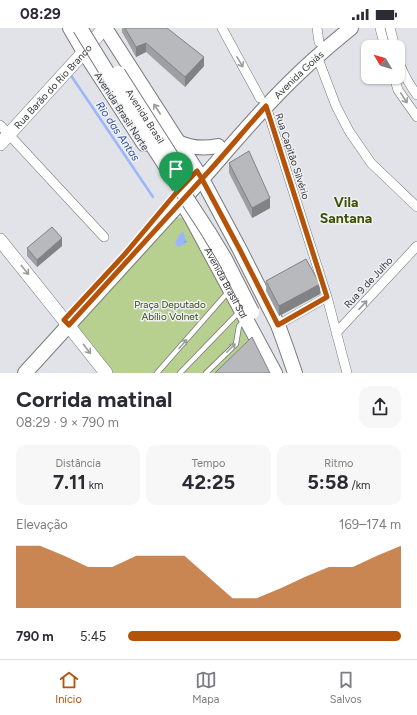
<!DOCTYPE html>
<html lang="pt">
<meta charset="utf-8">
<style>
:root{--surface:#fff;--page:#f7f7f7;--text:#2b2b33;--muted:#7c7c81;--line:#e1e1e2;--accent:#b45309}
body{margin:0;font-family:Figtree,sans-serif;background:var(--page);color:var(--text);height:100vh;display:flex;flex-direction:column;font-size:15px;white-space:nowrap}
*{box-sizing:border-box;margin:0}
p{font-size:13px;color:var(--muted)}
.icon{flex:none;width:22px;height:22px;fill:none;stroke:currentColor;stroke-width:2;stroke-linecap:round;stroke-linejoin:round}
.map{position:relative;height:345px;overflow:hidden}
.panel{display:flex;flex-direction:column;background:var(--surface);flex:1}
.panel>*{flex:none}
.needle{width:26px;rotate:308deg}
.tools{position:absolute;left:361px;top:12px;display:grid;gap:8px}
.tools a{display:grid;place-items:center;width:44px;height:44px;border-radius:8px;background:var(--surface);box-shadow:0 1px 3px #0004;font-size:20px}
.pin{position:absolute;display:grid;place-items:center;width:34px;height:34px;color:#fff;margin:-41px -17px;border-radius:50% 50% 50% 0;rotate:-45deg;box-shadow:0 0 4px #0007}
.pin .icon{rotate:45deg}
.round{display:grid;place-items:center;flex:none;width:42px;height:42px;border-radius:12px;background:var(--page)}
.summary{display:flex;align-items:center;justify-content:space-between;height:68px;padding:0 16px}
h1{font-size:22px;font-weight:700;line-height:30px}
.metrics{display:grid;grid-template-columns:repeat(3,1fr);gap:6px;height:68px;padding:4px 16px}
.metrics div{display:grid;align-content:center;border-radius:10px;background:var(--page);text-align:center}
.metrics b{font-size:20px;font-weight:700}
.metrics small{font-size:11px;font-weight:400}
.metrics p{font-size:11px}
.chart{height:112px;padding:8px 16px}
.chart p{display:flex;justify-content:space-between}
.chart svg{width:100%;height:72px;margin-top:4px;fill:var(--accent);opacity:.7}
ul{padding:0 16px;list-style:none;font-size:13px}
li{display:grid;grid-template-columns:64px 48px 1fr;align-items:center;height:30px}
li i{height:10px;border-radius:5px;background:var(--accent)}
.status{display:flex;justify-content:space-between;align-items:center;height:28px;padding:0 20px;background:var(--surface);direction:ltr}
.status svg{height:11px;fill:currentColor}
.menu{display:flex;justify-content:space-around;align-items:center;height:56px;border-top:1px solid var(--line);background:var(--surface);font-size:11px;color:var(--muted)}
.menu a{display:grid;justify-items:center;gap:2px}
.menu .current{color:var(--accent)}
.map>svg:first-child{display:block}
.park{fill:#b8d08f}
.water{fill:url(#water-ripples)}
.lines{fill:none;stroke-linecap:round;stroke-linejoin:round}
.stream{stroke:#99b7f9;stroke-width:2.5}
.lane-casing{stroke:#77797d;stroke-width:6}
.street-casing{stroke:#77797d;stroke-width:10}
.secondary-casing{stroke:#77797d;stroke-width:14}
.primary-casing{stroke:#77797d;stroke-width:16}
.lane{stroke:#fff;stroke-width:4.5}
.street{stroke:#fff;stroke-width:9}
.secondary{stroke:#fff;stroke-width:13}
.primary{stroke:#fff;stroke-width:14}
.primary-bridge-casing{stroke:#77797d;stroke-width:16;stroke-linecap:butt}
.primary-bridge{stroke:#fff;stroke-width:14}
.wall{fill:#9d9fa3}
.shaded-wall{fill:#808284}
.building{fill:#b7b9bd;stroke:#808284}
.oneway{stroke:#9b9c9c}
.route-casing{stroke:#fff;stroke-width:8}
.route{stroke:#b45309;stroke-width:5}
.labels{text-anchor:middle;stroke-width:3;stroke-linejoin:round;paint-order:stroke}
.street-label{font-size:10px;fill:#37383a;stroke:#eef0f5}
.park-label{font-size:10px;fill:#3a4a16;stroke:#eef0f5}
.water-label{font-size:11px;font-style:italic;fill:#3452a0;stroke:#eef0f5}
.district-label{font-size:14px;font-weight:bold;fill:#3e5203;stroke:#eef0f5}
</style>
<div class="status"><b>08:29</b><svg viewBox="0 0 49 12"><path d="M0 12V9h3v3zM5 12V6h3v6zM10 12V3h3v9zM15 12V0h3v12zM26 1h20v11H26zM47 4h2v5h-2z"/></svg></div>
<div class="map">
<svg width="417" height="345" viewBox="0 0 417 345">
<defs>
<pattern id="water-ripples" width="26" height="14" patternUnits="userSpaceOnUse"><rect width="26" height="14" fill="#99b7f9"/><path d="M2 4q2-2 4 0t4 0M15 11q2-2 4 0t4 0" fill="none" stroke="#7e96cb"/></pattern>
</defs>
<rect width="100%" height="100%" fill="#e1e3e8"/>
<path class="park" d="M171,189L190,190L258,313L225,345H107L71,298Z"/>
<path class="water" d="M183,203L187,215L178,219L175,215L179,207Z"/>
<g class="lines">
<path class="stream" d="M70,46L153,169"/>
<defs>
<path id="lane" d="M157,345L229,263
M180,345L240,283
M206,345L236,316L239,298L245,292"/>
<path id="street" d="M222,0L260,70
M317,0L319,14
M380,0L385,19
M390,0L395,19
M317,28L336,78L349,103L371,135L417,179
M398,31C402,44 409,56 417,67
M394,49L398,62L417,89
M266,78L327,269L347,345
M0,97L104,209
M278,297L327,269
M336,305L417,218"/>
<g id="secondary">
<path id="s1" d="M0,116L84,24L104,0"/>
<path d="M0,212L64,292L106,345"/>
</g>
<g id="primary">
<path d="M70,0L84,24L144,116"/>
<path d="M105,0L202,151L240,222L278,297L286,319L295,345"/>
<path d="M178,114C191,120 204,121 218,118"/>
<path id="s2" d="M185,179L192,191L275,345"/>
<path id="s3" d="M25,345L210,142C236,112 262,81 291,53C310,34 330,17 351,0"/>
</g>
</defs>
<use href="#lane" class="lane-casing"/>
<use href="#street" class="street-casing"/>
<use href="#secondary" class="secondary-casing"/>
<use href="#primary" class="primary-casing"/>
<use href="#lane" class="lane"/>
<use href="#street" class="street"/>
<use href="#secondary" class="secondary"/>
<use href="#primary" class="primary"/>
<defs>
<g id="primary-bridge">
<path d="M80,0L152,117L208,203L225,231L252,284"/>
<path id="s4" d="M118,45L187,153"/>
</g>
</defs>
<use href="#primary-bridge" class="primary-bridge-casing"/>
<use href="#primary-bridge" class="primary-bridge"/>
</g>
<path class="wall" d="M122,0H167L204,38L185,59L146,24L136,29L122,4Z
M229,135L270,180L252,190L229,145Z
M62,218L37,239L27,228V220Z
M266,253L320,266L279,288L266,263Z"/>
<path class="shaded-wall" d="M146,15V24L136,29V19Z
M204,29V38L185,59V49Z
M270,170V180L252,190V180Z
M62,210V218L37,239V232Z
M320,256V266L279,288V278Z"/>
<path class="building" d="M125,0H167L204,29L185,49L146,15L136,19Z
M249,123L270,170L252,180L229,135Z
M52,199L62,210L37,232L27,220Z
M306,231L320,256L279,278L266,253Z
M252,309L270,345H215L218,342Z"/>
<defs><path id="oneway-shaft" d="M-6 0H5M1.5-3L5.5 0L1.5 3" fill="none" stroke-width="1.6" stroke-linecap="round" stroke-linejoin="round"/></defs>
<g class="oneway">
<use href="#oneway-shaft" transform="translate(240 34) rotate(60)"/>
<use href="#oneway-shaft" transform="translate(404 70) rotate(57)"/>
<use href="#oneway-shaft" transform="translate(157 81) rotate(-123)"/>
<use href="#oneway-shaft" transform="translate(25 242) rotate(51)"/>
<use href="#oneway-shaft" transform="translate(363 277) rotate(-47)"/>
<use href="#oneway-shaft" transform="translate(183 316) rotate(-49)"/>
<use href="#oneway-shaft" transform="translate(231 320) rotate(-45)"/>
<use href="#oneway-shaft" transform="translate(87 321) rotate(52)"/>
</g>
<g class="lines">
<defs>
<path id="route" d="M176,165L124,227L64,292L69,297C116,246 163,194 210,142C229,121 247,99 266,78L327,269L278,297L240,222L202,151L197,143L176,165"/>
</defs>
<use href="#route" class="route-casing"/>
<use href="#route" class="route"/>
</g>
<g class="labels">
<g class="street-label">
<text dy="4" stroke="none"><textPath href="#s3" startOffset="405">Avenida Goiás</textPath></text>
<text dy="4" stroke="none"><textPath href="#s1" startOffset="78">Rua Barão do Rio Branco</textPath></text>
<text transform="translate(122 83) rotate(57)" y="4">Avenida Brasil Norte</text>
<text dy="4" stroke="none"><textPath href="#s4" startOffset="51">Avenida Brasil</textPath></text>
<text transform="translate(293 128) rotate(72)" y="4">Rua Capitão Silvério</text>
<text transform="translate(368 254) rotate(-47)" y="4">Rua 9 de Julho</text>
<text dy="4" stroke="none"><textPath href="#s2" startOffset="86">Avenida Brasil Sul</textPath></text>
</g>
<g class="park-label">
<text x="170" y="280">Praça Deputado<tspan x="170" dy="12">Abílio Volnet</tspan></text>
</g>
<g class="water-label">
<text transform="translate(118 103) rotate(56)" y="4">Rio das Antas</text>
</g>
<g class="district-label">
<text x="346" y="179">Vila<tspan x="346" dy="16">Santana</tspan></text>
</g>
</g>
</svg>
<div class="tools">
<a><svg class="needle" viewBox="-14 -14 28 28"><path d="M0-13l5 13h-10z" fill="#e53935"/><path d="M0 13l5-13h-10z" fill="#7c7c81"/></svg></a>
</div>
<div class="pin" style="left:176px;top:165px;background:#1e9e55"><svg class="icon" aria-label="arrive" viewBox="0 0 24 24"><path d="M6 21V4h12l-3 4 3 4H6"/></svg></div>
</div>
<section class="panel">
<div class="summary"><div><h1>Corrida matinal</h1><p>08:29 · 9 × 790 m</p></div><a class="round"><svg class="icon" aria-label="share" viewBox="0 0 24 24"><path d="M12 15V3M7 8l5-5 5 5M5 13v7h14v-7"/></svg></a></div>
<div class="metrics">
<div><p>Distância</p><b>7.11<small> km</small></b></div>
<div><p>Tempo</p><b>42:25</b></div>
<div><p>Ritmo</p><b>5:58<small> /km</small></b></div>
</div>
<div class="chart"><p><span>Elevação</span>169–174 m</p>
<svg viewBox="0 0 160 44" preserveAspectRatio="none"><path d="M0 44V6L10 6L20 12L30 19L40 19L50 12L60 12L70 12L80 25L90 38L100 38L110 32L120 25L130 19L140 19L150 12L160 6V44z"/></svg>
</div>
<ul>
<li><b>790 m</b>5:45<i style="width:100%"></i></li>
</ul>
</section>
<nav class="menu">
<a class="current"><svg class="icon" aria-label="home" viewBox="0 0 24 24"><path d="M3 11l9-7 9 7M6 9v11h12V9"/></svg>Início</a>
<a><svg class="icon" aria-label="map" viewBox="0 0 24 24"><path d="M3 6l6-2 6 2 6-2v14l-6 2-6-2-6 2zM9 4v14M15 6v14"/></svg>Mapa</a>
<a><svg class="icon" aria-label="saved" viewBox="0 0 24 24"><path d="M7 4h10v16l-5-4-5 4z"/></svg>Salvos</a>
</nav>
